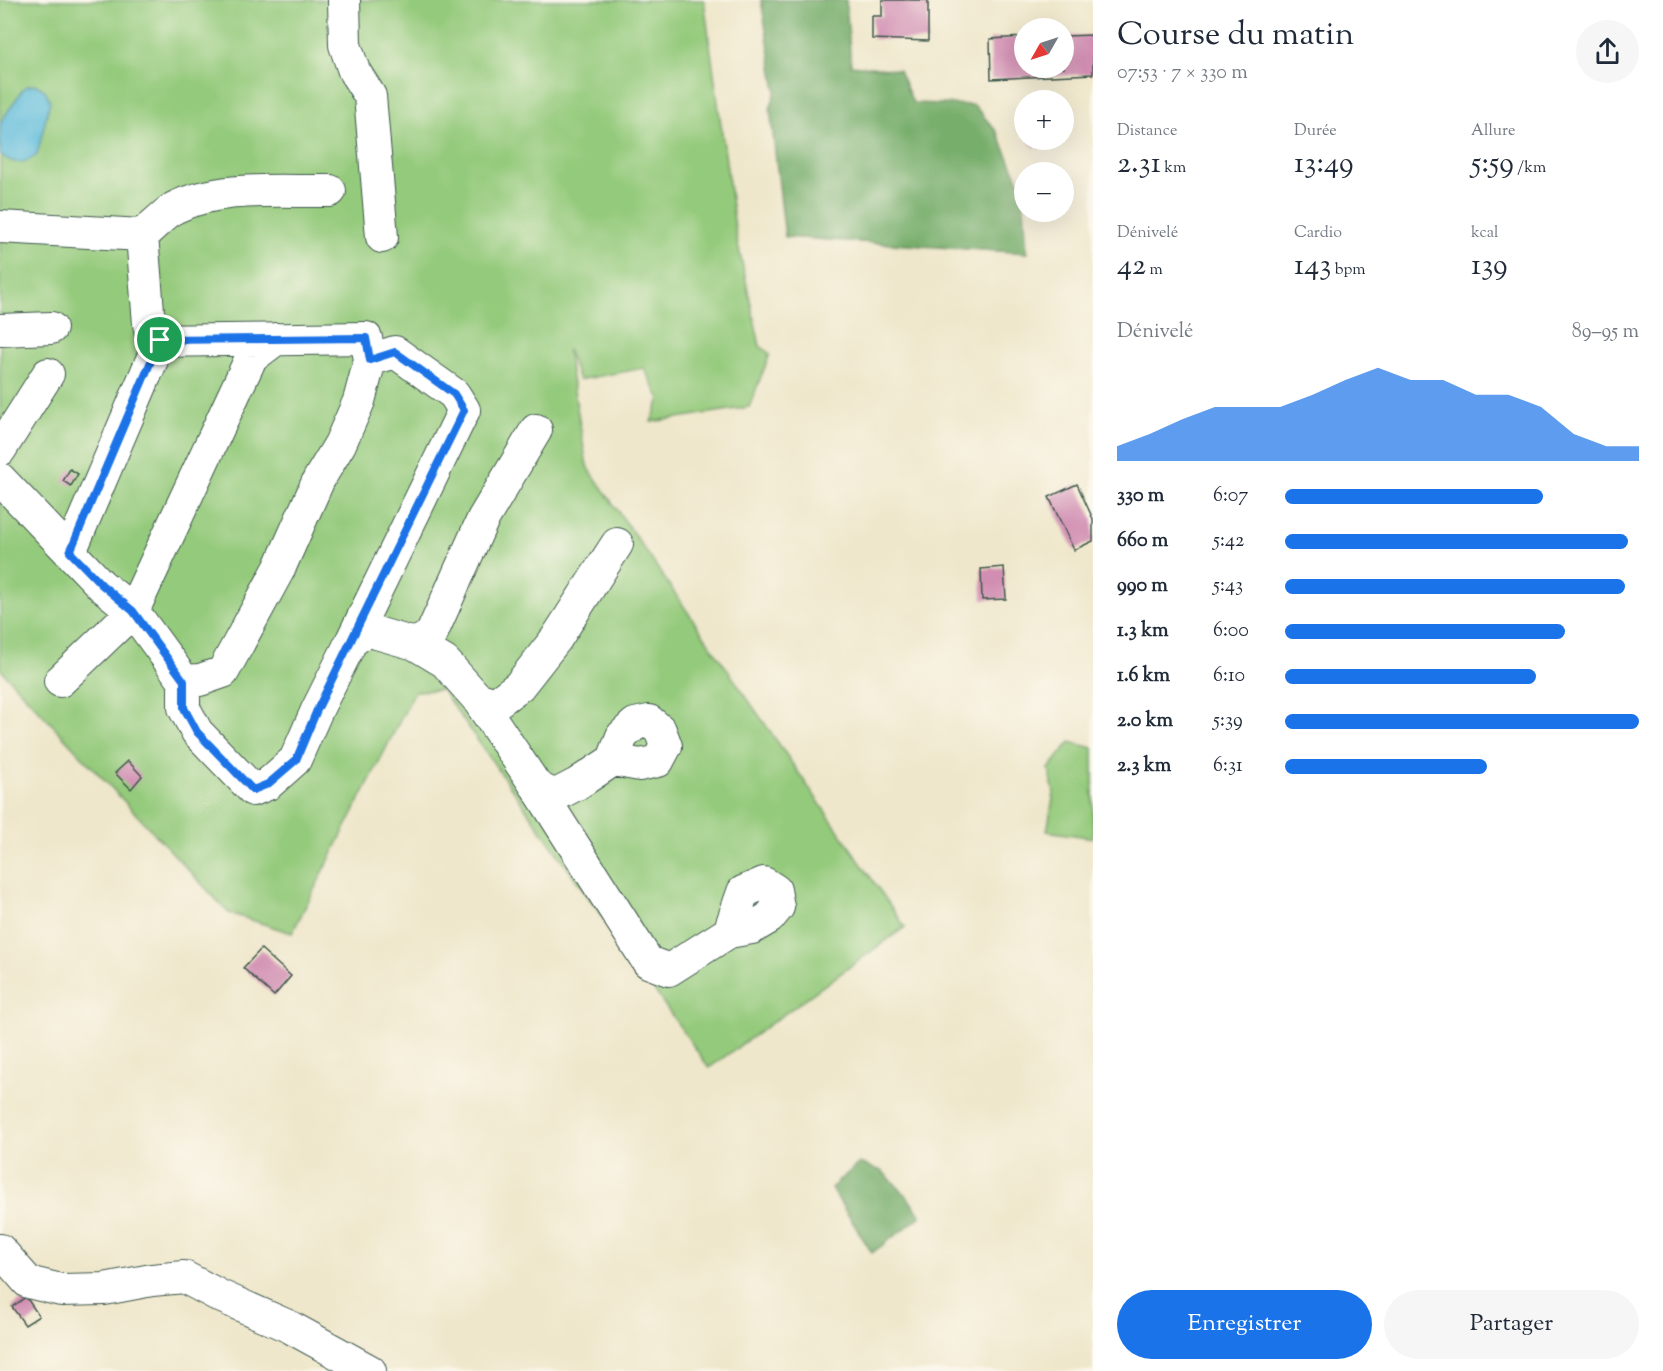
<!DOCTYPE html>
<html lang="fr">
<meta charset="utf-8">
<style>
:root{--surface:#fff;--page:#f6f6f7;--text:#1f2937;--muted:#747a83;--accent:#1a73e8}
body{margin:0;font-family:"Sorts Mill Goudy",serif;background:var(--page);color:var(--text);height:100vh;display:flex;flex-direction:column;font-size:22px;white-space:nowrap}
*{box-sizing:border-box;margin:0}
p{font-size:20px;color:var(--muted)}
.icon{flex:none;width:33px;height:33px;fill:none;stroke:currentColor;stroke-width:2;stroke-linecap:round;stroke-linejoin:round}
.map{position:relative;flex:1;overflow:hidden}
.details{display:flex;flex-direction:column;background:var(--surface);width:570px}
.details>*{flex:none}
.needle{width:39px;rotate:231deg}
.buttons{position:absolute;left:1014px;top:18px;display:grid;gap:12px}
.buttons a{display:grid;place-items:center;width:60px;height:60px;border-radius:50%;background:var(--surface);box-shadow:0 6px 24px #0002;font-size:30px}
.pin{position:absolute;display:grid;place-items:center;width:51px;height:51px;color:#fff;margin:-26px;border:3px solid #fff;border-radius:50%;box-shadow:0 2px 6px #0007}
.round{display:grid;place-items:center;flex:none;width:63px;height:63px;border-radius:32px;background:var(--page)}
.headline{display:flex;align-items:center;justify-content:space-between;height:102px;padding:0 24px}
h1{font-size:33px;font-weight:600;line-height:45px}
.stats{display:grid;grid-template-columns:repeat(3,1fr);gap:9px;height:102px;padding:6px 24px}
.stats div{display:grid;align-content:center}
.stats b{font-size:30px;font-weight:600}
.stats small{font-size:16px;font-weight:400}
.stats p{font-size:16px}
.chart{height:168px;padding:12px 24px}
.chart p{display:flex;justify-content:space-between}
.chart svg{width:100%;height:108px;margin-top:6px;fill:var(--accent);opacity:.7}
.primary-button{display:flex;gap:12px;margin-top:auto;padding:12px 24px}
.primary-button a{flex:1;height:69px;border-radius:36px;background:var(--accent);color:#fff;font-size:24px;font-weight:600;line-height:69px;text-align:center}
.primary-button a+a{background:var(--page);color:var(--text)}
ul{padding:0 24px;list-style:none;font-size:20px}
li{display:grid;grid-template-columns:96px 72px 1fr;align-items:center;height:45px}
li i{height:15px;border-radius:8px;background:var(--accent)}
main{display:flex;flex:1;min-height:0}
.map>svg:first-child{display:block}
.green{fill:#94ca7c;stroke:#5a8458;stroke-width:1.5}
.forest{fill:#77ae6c;stroke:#4b7650;stroke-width:1.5}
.water{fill:#5dbbdb;stroke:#3e7c88;stroke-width:1.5}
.building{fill:#d18eb2}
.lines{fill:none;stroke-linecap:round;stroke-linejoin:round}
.minor-casing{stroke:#3e564b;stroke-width:34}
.minor{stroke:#fff;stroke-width:32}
.route-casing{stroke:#fff;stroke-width:12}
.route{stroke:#1a73e8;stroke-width:8}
</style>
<main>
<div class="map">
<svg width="1093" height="1371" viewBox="0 0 1093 1371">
<rect width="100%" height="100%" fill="#fbf7ec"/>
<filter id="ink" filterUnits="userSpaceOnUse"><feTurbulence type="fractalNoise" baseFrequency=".0167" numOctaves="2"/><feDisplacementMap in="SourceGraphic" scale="12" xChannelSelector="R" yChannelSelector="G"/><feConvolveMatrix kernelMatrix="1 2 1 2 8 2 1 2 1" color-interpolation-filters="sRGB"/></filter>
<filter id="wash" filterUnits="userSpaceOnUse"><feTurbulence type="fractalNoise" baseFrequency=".008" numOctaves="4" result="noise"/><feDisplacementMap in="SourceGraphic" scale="24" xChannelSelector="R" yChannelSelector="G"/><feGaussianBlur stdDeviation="1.35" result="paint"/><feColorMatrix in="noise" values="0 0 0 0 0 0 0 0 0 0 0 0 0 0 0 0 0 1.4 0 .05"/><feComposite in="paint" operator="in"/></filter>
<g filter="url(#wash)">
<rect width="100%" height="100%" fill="#efe7cb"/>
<path class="green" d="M0,0H704L736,235L760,346L770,354L749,407L651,422L660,399L644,368L579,380L567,349L587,466L905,927L709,1068L442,690L415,691L292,933L229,913L0,669Z
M1070,742L1093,748V838L1047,831L1054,793L1049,769Z"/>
<path class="forest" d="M761,0H846L851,65L899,70L913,103L974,105L997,132L1023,190L1027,253L785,237L770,109L776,91Z
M859,1163L882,1171L906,1195L921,1216L872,1253L831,1188Z"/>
<path class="water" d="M36,85L45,90L50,101L37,155C24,165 13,165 0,154V123L23,89L27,86Z"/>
<g id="blocks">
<path class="building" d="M882,0H928V41L872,39V16H882Z
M1093,35V74L991,79L990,39L1024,37V68H1064V36Z
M1028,140H1046L1034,148Z
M70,469L78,474L71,486L63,481Z
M1077,484L1093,519V541L1074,550L1049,497Z
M1004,567L1006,599L982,600L981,569Z
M128,761L142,776L131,789L115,773Z
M261,949L291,976L274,996L243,968Z
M26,1297L39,1316L25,1325L12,1307Z"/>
</g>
</g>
<g filter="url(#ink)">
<use href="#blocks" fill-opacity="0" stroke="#3e564b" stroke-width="1.5"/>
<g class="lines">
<defs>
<path id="minor" d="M344,0L345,45L354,71L370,96L382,237
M0,227L142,235L149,324L153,341L366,338L370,360L359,401L340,444L319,479L279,569L223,672L200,680L184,681
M142,235C152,227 163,215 174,208C220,185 280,192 330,191
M0,330L51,328
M0,450L48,374
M0,479L101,585L133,611L184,681V708L197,732L253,790L268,784L295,760L317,710L351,642L366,630L415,644L445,662L477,698L536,786L554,796L577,784L613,760L622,736L635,724L649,721L660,730L666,746L658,761L640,765L613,760
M70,552L160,341
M351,642L464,410L454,394L395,352L370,360
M415,644L431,635L483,519L536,430
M60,681L133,611L251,358L276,339
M477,698L495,704L519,686L556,639L617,544
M536,786L648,962L669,970L729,932L752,928L769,918L778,907L775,890L764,883L743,892L729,932
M0,1250L28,1282L61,1290L104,1289L152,1280L184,1277L220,1296L290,1327L370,1371"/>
</defs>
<use href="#minor" class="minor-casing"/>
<use href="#minor" class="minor"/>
</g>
</g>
<g class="lines" filter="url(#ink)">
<defs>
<path id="route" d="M366,338L370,360L395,352L454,394L464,410L317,710L296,760L268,784L253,790L197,732L184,708V681L133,611L102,585L70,552L160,340Z"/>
</defs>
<use href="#route" class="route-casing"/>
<use href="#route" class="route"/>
</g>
</svg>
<div class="buttons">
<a><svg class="needle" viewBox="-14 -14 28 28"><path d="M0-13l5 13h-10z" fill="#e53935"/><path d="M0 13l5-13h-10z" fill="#747a83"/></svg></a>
<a>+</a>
<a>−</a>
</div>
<div class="pin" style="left:160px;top:340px;background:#1e9e55"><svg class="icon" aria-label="arrive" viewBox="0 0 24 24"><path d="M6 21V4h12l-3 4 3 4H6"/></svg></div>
</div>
<section class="details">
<div class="headline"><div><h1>Course du matin</h1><p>07:53 · 7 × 330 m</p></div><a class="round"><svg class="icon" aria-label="share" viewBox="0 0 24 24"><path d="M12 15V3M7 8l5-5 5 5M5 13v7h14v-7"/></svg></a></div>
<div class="stats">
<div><p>Distance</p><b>2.31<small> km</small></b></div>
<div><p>Durée</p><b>13:49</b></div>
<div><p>Allure</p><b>5:59<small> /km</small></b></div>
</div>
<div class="stats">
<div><p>Dénivelé</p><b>42<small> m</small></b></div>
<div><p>Cardio</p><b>143<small> bpm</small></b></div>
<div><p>kcal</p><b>139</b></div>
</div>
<div class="chart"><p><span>Dénivelé</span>89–95 m</p>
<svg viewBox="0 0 160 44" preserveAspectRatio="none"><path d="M0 44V38L10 33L20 27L30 22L40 22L50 22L60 17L70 11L80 6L90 11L100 11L110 17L120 17L130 22L140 33L150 38L160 38V44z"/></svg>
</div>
<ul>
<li><b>330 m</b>6:07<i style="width:73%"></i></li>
<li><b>660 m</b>5:42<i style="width:97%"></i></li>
<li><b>990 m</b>5:43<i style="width:96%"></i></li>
<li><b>1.3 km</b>6:00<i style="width:79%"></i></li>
<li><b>1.6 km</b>6:10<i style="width:71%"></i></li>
<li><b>2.0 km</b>5:39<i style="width:100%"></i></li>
<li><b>2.3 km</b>6:31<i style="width:57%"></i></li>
</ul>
<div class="primary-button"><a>Enregistrer</a><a>Partager</a></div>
</section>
</main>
